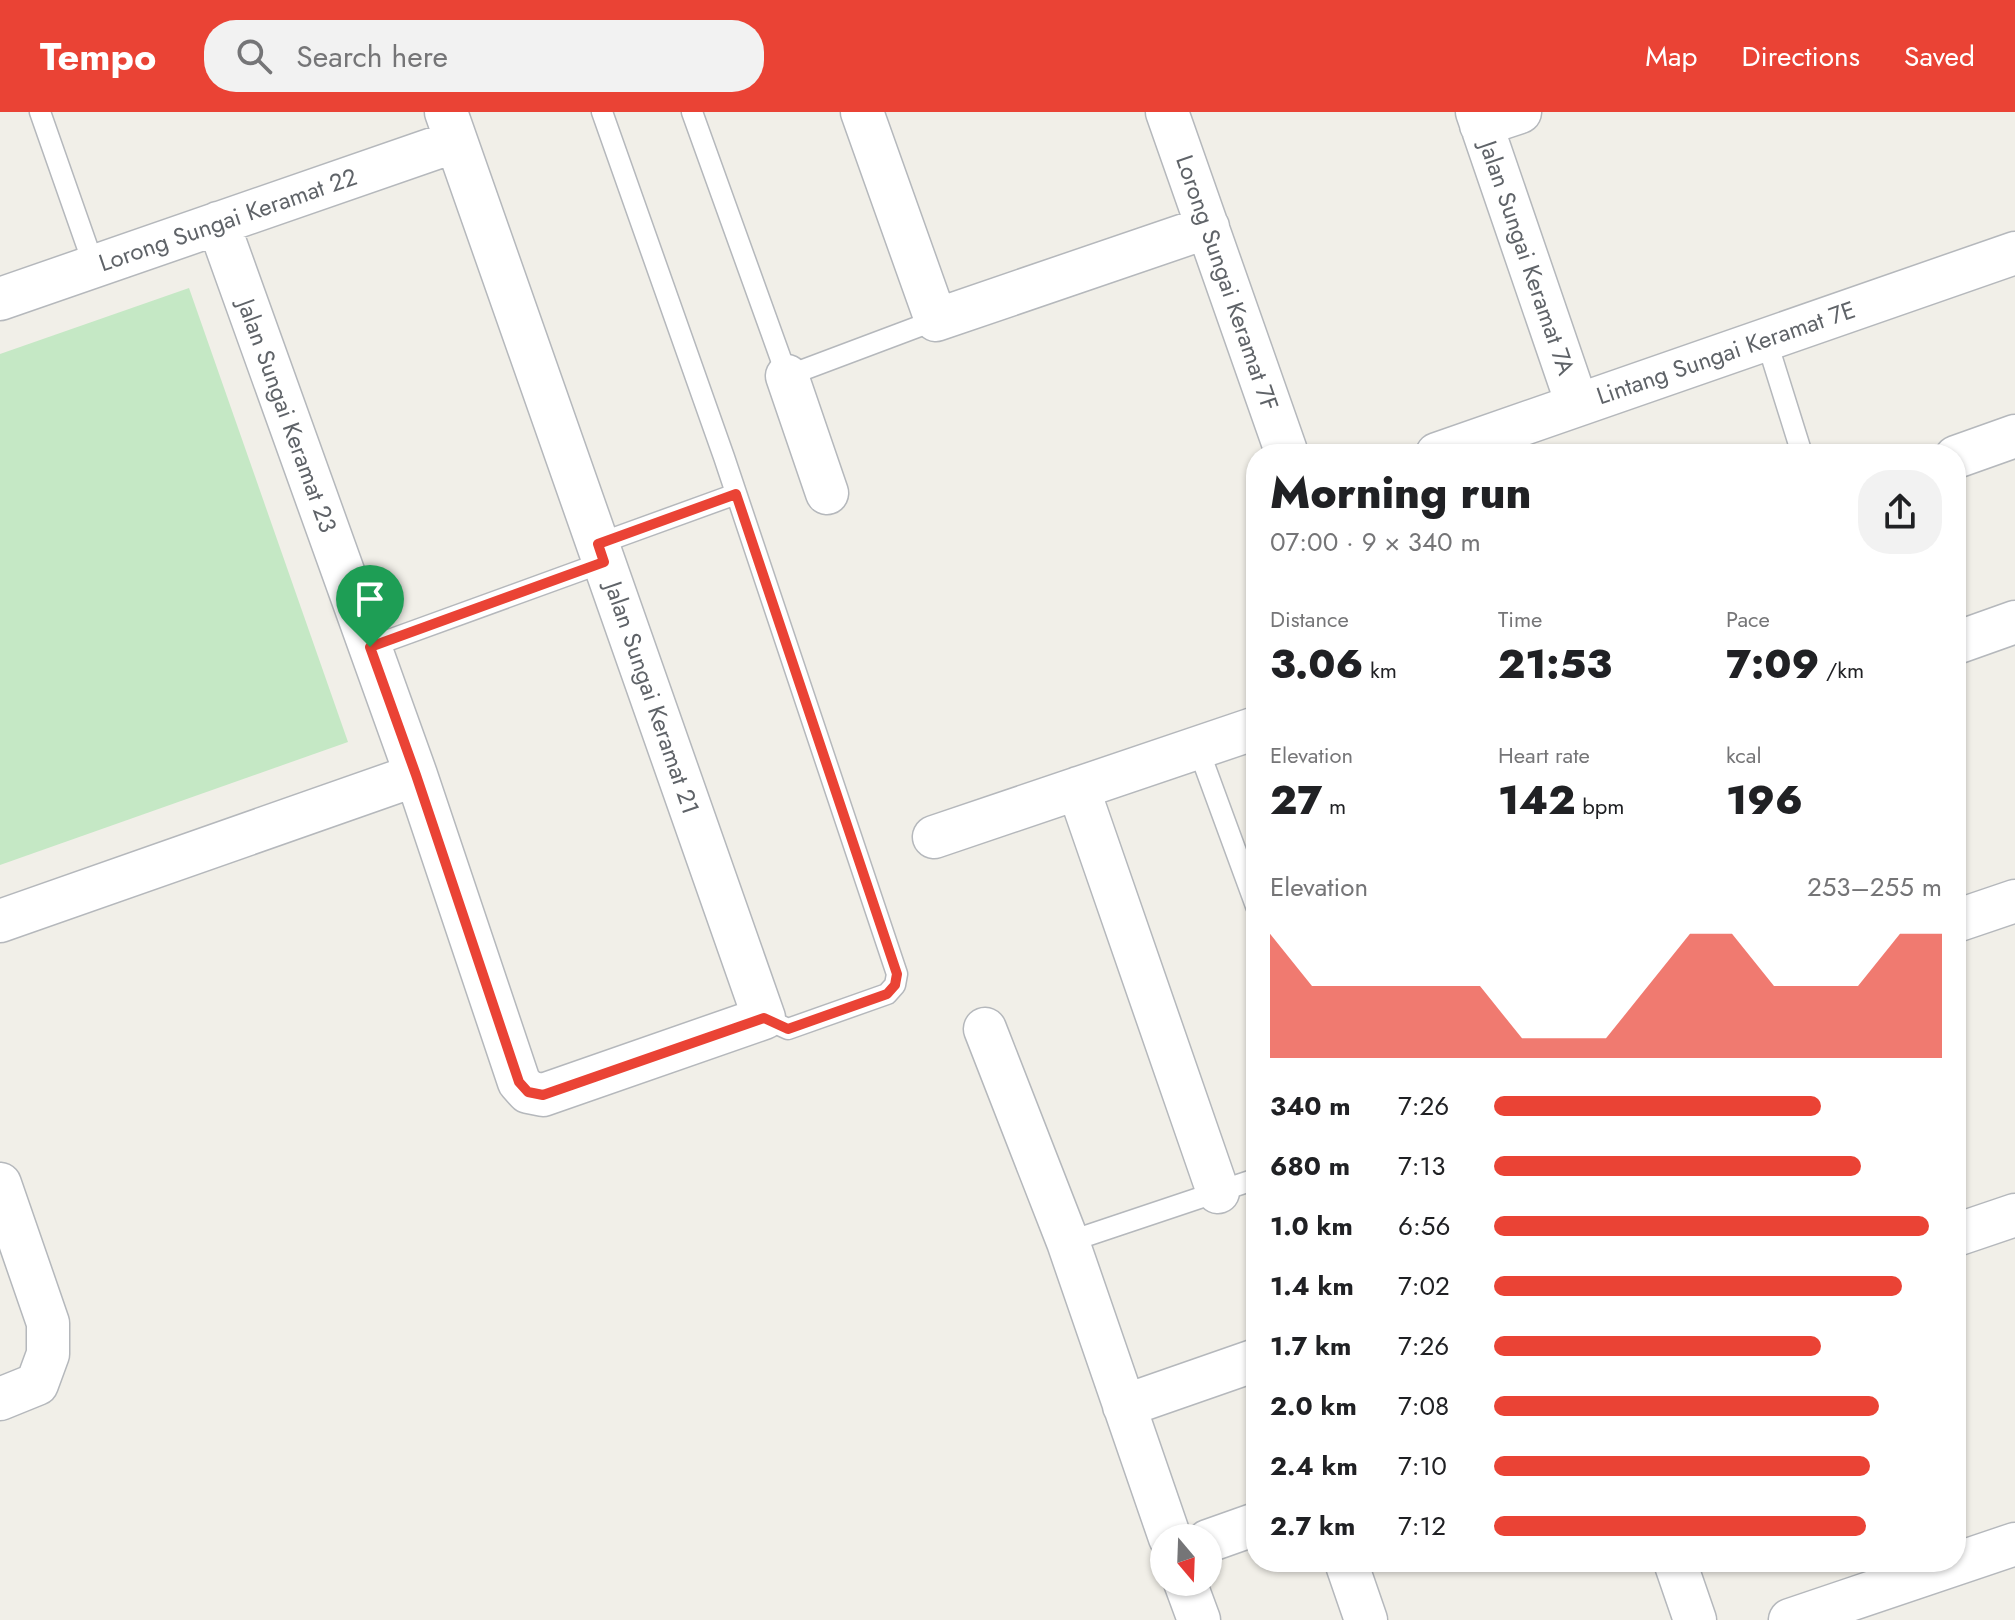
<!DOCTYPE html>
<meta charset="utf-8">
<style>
:root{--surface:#fff;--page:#f2f2f2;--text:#202124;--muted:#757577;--accent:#ea4335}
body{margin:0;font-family:Jost,sans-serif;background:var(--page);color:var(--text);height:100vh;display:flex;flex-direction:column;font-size:30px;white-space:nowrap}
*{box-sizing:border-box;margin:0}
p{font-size:26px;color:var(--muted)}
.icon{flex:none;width:44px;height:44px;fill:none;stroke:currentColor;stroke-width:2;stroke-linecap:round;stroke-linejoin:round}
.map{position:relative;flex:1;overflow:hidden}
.drawer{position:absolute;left:1246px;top:332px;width:720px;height:1128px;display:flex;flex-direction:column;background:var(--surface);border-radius:32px;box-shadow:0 2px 6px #0004}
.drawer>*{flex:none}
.needle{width:52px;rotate:161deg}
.controls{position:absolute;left:1150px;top:1412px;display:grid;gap:16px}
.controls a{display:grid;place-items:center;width:72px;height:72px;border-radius:50%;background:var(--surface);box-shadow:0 2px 6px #0004;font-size:40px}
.pin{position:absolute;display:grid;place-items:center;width:68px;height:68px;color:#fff;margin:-82px -34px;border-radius:50% 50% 50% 0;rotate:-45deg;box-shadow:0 0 8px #0007}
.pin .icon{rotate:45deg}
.round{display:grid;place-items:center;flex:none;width:84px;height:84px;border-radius:32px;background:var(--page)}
.headline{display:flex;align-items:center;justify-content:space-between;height:136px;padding:0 24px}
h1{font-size:44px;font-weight:800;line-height:60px}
.stats{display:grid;grid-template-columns:repeat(3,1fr);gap:12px;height:136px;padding:8px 24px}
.stats div{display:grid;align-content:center}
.stats b{font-size:40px;font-weight:800}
.stats small{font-size:22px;font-weight:400}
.stats p{font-size:22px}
.chart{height:224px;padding:16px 24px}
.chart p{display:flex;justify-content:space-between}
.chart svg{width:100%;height:144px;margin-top:8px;fill:var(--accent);opacity:.7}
ul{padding:0 24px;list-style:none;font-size:26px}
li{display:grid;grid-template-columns:128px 96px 1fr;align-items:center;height:60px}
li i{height:20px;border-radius:10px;background:var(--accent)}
header{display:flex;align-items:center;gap:48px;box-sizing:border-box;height:112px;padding:0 40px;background:var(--accent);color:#fff}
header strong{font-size:38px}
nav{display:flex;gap:44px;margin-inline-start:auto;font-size:28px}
.search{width:560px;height:72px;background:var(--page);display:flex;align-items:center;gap:20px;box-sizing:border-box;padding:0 28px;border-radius:32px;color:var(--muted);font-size:30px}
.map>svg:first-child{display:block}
.green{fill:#c5e8c5}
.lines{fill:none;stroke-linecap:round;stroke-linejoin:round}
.lane-casing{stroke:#b5b8bc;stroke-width:23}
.street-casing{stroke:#b5b8bc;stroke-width:45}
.lane{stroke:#fff;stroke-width:20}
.street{stroke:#fff;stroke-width:42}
.route-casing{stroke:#fff;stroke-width:16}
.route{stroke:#ea4335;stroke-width:10}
.labels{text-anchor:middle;stroke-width:6;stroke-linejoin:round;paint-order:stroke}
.street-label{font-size:24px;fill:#5f6368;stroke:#fff}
</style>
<header>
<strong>Tempo</strong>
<div class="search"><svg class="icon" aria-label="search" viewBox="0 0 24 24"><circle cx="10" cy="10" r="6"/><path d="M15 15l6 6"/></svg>Search here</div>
<nav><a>Map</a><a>Directions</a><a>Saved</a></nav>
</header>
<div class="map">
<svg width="2015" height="1508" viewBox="0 0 2015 1508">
<rect width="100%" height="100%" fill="#f1efe8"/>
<path class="green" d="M189,176L348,630L0,753V242Z"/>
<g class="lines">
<defs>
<path id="lane" d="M40,0L94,154
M602,0L724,345L897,862L895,873L887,882L788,917L764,906
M692,0L787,264L936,208
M1766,227L1802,342
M598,432L736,382
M370,535L604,450
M1198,636L1256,794
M1068,1130L1256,1067"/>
<path id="street" d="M862,0L936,208L1208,115
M1167,0L1287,342
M1477,0L1577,292
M1481,13L1520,0
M218,111L416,663L519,970L528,980L543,983L764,906L446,0
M0,187L456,29
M787,264L827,381
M1437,342L2015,141
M1956,345L2015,324
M1956,531L2015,510
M1078,676L1218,1080
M934,725L1256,616
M0,809L416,663
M1956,809L2015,789
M985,917L1068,1130L1170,1426
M0,1072L48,1211V1242L37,1272L0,1287
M1956,1123L2015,1103
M1124,1294L1256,1248
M1208,1429L1256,1412
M1346,1450L1366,1508
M1675,1450L1695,1508
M1185,1470L1199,1508
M1790,1508L2015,1432"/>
</defs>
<use href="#lane" class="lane-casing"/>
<use href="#street" class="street-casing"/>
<use href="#lane" class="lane"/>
<use href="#street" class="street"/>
</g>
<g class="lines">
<defs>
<path id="route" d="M736,382L897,862L895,873L887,882L788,917L764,906L543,983L528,980L519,970L416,663L370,535L604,450L598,432Z"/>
</defs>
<use href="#route" class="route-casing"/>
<use href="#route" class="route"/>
</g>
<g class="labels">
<g class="street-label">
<text transform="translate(228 108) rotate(-19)" y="8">Lorong Sungai Keramat 22</text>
<text transform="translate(1527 146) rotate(71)" y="8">Jalan Sungai Keramat 7A</text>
<text transform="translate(1227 171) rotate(71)" y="8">Lorong Sungai Keramat 7F</text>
<text transform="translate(1726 241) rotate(-19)" y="8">Lintang Sungai Keramat 7E</text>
<text transform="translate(287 304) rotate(70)" y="8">Jalan Sungai Keramat 23</text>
<text transform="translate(652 586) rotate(71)" y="8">Jalan Sungai Keramat 21</text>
</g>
</g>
</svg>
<div class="controls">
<a><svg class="needle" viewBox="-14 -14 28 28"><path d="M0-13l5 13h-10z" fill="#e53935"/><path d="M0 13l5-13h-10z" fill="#757577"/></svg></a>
</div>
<div class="pin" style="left:370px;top:535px;background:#1e9e55"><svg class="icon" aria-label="arrive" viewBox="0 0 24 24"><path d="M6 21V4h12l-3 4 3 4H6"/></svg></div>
<section class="drawer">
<div class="headline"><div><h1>Morning run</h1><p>07:00 · 9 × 340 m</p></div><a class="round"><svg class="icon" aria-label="share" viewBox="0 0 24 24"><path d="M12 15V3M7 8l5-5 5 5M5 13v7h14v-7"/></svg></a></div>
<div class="stats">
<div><p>Distance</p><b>3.06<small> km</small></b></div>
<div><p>Time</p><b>21:53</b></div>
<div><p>Pace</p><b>7:09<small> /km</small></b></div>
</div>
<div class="stats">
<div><p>Elevation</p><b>27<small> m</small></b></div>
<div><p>Heart rate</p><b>142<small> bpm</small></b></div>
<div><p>kcal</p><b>196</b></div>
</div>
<div class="chart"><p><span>Elevation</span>253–255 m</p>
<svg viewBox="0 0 160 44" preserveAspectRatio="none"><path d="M0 44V6L10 22L20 22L30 22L40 22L50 22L60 38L70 38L80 38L90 22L100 6L110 6L120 22L130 22L140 22L150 6L160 6V44z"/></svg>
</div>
<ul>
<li><b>340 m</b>7:26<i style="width:73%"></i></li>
<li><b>680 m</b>7:13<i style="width:82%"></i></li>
<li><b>1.0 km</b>6:56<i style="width:97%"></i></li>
<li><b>1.4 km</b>7:02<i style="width:91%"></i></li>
<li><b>1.7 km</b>7:26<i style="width:73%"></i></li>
<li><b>2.0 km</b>7:08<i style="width:86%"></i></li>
<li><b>2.4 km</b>7:10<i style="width:84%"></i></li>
<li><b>2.7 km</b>7:12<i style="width:83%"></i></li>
</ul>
</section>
</div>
